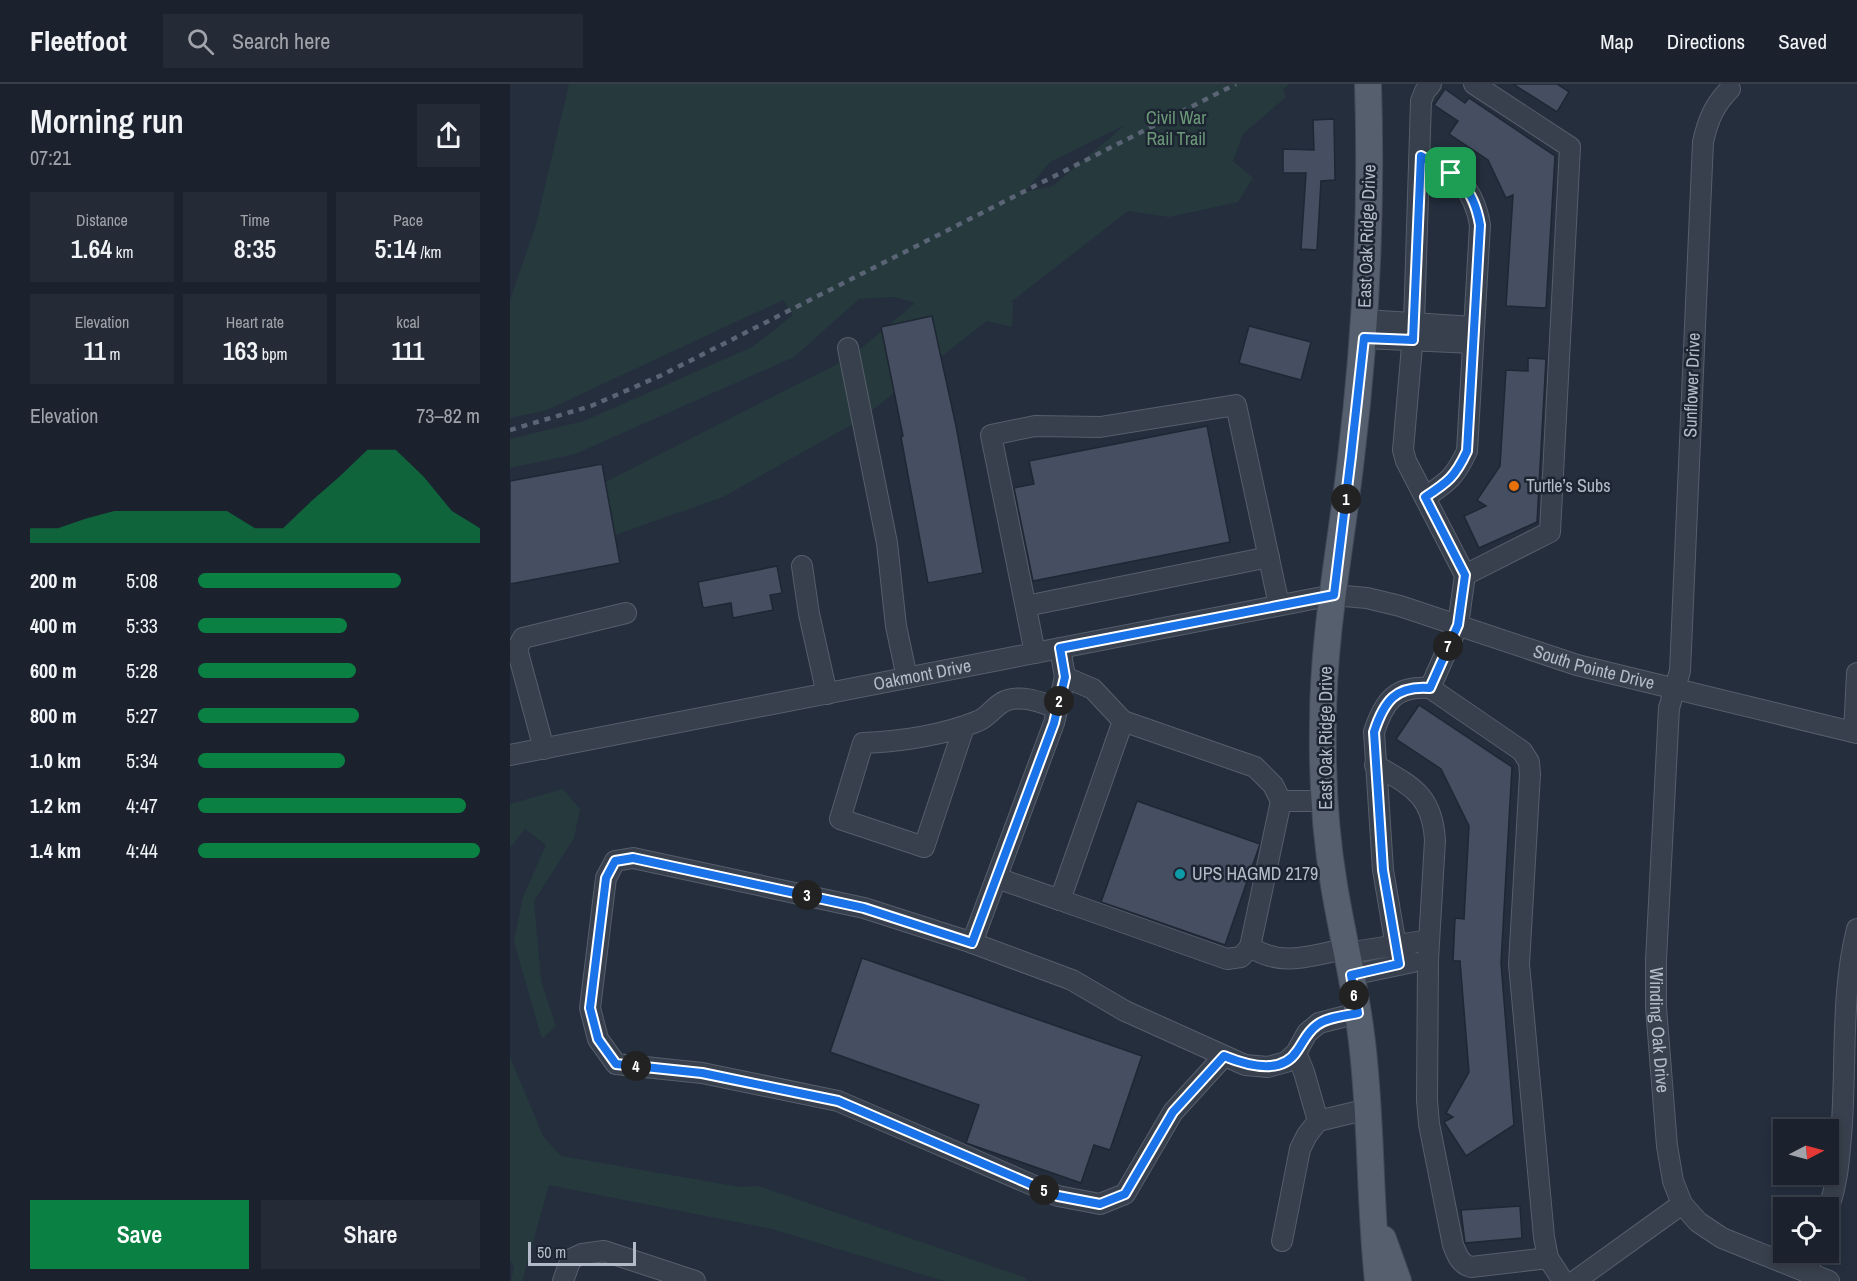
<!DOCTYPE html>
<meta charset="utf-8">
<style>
:root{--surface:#1b222e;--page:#242a36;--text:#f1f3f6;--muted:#a0a4aa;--line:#393f4a;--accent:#0b8043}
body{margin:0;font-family:"Archivo Narrow",sans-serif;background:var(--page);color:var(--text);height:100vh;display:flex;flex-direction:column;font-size:22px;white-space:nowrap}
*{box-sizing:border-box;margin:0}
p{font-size:20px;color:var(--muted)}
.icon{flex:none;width:33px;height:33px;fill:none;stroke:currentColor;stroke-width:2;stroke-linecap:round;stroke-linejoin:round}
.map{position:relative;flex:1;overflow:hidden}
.sheet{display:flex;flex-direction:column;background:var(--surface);width:510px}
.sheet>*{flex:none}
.needle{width:39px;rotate:84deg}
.fabs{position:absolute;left:1263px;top:1035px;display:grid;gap:12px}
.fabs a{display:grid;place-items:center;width:66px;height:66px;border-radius:0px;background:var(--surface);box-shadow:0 3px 9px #0003,0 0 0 2px var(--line);font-size:30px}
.scale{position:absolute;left:18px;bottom:15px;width:108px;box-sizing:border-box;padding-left:6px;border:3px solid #b4bbc8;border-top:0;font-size:16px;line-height:21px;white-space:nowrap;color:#b4bbc8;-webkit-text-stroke:4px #1d2532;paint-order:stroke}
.pin{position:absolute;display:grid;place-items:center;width:51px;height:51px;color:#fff;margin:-26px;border-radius:12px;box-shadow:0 3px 9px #0006}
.km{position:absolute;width:30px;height:30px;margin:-15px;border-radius:50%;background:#222;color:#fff;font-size:16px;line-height:30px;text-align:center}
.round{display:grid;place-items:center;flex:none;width:63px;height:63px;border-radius:0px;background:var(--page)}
.headline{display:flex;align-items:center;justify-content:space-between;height:102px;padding:0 30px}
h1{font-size:33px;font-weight:600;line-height:45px}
.stats{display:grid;grid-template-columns:repeat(3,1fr);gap:9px;height:102px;padding:6px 30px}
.stats div{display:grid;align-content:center;border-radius:0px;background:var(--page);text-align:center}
.stats b{font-size:26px;font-weight:600}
.stats small{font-size:16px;font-weight:400}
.stats p{font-size:16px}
.chart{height:168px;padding:12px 30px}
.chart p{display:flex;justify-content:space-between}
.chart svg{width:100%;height:108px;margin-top:6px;fill:var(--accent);opacity:.7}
.cta{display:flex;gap:12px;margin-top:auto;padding:12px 30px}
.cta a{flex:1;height:69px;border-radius:0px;background:var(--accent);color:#fff;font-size:24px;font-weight:600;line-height:69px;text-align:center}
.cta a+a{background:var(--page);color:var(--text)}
ul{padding:0 30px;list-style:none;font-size:20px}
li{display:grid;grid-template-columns:96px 72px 1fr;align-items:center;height:45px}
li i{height:15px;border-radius:8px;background:var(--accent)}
header{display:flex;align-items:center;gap:36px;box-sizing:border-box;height:84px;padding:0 30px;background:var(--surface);border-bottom:2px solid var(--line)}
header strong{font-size:28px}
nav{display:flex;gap:33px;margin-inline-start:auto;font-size:21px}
.search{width:420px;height:54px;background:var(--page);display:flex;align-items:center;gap:15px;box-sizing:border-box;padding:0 21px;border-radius:0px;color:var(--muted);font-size:22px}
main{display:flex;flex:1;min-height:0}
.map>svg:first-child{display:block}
.green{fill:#263a3e;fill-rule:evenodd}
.building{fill:#454f61;stroke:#1f2734;stroke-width:1.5}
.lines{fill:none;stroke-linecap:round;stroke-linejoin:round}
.minor-casing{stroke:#565e6b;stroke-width:22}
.major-casing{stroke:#414956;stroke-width:28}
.minor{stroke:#38404d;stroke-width:20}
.major{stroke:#565f6d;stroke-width:26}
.rail{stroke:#5a6474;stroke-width:4.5;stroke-dasharray:6 6;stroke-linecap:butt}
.route-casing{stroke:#fff;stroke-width:12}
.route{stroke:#1a73e8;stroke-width:8}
.food-dot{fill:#e8710a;stroke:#1d2532;stroke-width:2}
.culture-dot{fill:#0f9aa8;stroke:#1d2532;stroke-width:2}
.labels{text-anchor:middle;stroke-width:5;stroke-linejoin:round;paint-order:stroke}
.park-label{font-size:18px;fill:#6b9978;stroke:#1d2532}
.street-label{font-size:18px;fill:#b4bbc8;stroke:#1d2532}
.poi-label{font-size:18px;fill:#b4bbc8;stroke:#1d2532;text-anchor:start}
</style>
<header>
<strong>Fleetfoot</strong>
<div class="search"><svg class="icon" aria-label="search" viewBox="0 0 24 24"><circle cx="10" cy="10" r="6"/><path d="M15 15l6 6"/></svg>Search here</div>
<nav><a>Map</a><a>Directions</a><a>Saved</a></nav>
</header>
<main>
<section class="sheet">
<div class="headline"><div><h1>Morning run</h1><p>07:21</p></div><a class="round"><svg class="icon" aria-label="share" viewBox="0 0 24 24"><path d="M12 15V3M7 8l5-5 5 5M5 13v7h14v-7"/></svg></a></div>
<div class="stats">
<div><p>Distance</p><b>1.64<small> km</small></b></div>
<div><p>Time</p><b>8:35</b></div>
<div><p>Pace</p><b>5:14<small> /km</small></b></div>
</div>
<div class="stats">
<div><p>Elevation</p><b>11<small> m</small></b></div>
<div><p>Heart rate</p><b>163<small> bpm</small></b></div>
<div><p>kcal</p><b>111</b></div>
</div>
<div class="chart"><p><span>Elevation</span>73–82 m</p>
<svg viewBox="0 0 160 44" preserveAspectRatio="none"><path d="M0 44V38L10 38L20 34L30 31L40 31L50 31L60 31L70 31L80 38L90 38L100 27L110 17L120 6L130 6L140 17L150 31L160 38V44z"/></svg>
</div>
<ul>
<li><b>200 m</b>5:08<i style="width:72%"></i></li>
<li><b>400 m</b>5:33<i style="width:53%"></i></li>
<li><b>600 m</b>5:28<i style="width:56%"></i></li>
<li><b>800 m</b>5:27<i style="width:57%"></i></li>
<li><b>1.0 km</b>5:34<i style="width:52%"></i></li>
<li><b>1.2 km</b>4:47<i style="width:95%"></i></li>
<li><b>1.4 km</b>4:44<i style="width:100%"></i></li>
</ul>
<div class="cta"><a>Save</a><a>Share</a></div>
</section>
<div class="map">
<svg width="1347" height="1197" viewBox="0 0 1347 1197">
<rect width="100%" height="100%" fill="#242e3d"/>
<path class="green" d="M59,0H780L773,5L776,13L733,50L723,77L743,94L728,118L659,133L618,127L501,218L503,219L502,243L477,237L348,337L213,413L0,488L48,422L341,273L405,219L384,213L349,215L284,273L65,370L0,384V355L74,337L242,263L283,231L273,216L37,326L0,334V216L26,141ZM615,41L543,102L515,108L540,78Z
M53,705L70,725L64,754L24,817L31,897L46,942L32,955L4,858L13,813L36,761L15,745L0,764V720Z
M0,973L33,1052L51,1072L230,1103L248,1102L516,1194V1197H434L262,1145L39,1101L12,1197H1L4,1183L0,1177Z"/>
<path class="building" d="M1003,0H1047L1059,8L1047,28Z
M935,5L955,19L959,14L1045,72L1036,224L996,222L1003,111L996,114L978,76L939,50L948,37L924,21Z
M824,35L825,96L811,97L807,166L791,165L796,89H773V65L804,66L803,36Z
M422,232L446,342L473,489L418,499L391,353L393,352L371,243Z
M739,242L801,258L791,296L729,279Z
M1018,274L1036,275L1027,438L969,464L954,432L976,422L967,416L990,382L996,286L1018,287Z
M697,342L720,458L523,497L504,404L524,400L519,377Z
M92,380L110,479L0,500V397Z
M267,482L272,509L260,511L263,526L223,534L221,519L193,524L188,498Z
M909,621L1002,683L991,879L1004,1041L956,1072L934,1038L943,1033L936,1029L959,988L950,877H943L945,834L954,835L959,742L931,685L886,655Z
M627,717L750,760L715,861L591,818Z
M352,874L632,972L600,1066L584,1061L571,1099L456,1059L469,1021L320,968Z
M1010,1122L1012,1154L955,1159L951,1126Z"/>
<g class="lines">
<defs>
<g id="minor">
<path id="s1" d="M1220,5C1204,21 1198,36 1193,58L1170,587L1159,624L1146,876V923L1157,1062L1163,1097L1172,1120L1188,1138L1212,1154L1319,1197"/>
<path d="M911,72C945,91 963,100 970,141L957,367C945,393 938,398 915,413"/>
<path d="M855,236L964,243"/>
<path d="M854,254L963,259"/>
<path d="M338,264L377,459L386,542L397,594"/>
<path d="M292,482L299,530L317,610"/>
<path d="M955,491L1040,448L1060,63L964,0"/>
<path d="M516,522L759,473"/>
<path d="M550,564L555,593L583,605L613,637L745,683L763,701L771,717L740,863C773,884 800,871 836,865"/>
<path d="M525,569L481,351L525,342L590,343L726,321L769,521"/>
<path d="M920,604L1012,667L1019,678L1020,690L1009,880L1034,1153L1038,1174L1053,1197"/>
<path d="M613,637L550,816L717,875L731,873L740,863"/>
<path d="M454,643L414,763L330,735L353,659C388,658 435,651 468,637C479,633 486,619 498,616C515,611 531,619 548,624"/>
<path d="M1344,648L1347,589"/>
<path d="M34,665L7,565L13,554L116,529"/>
<path id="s2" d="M0,671L823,511L857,514L890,522L1067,581L1347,649"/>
<path d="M865,681C901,702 922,710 925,756L918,876L917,1016L919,1040L943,1161C947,1171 950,1180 961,1183L1038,1174"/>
<path d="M771,717H815"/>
<path d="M487,794L550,816"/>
<path d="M462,859L544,639L555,593"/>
<path d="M837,869L919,856"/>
<path d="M889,880L873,786L864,648C874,617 886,601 920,604L948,541L955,491L896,377L893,366L904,239L911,17L915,7L921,0"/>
<path d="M841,891L903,878"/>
<path d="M786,969L794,988L808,1037L858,1025"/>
<path d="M714,972L663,1028L615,1110L590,1120L548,1112L328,1017L192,989L106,980L88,955L80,924L96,794L105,777L123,774L354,824L457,857L562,896L615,927L735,981L758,983L776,978L786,969L797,949L809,939L848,929"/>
<path d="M1318,1125C1327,1102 1329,1077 1331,1052C1337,984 1330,912 1347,845"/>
<path d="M772,1157L790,1065L797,1051L808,1037"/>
<path d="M1297,1188L1304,1168"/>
<path d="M53,1197L61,1175L72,1170L94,1167L185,1197"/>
<path d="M1065,1197L1172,1120"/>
</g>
<path id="major" d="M858,0C862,125 856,250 841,374C831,462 813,550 813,638C812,693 815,748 824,801C832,851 845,900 851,950C862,1032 859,1115 868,1197
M873,1155L888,1197"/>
</defs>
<use href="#minor" class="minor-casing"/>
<use href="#major" class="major-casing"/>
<use href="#minor" class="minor"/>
<use href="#major" class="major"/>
<path class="rail" d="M0,346L81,322L152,291L726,0"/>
</g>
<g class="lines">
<defs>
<path id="route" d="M911,72C945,91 963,100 970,141L957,367C945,393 938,398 915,413L955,491L948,541L920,604C886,601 874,617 864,648L873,786L889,880L841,891L848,929C835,932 817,933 807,941C797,948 794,957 787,967C771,992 736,981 714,972L663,1028L615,1110L590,1120L548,1112L328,1017L192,989L106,980L88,955L80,924L96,794L105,777L123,774L354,824L462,859L544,639L555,593L550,564L824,511L841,372L854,254L903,256Z"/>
</defs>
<use href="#route" class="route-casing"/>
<use href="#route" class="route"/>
</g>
<circle class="food-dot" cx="1004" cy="402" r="6"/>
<circle class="culture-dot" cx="670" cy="790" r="6"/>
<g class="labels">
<g class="park-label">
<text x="666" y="40">Civil War<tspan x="666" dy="21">Rail Trail</tspan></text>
</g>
<g class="street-label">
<text transform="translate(857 152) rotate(-88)" y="6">East Oak Ridge Drive</text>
<text transform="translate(1182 301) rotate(-88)" y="6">Sunflower Drive</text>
<text dy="6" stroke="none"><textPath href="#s2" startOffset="1110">South Pointe Drive</textPath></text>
<text dy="6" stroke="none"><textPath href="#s2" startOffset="420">Oakmont Drive</textPath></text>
<text transform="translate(816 654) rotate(-90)" y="6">East Oak Ridge Drive</text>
<text dy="6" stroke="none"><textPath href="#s1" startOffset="951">Winding Oak Drive</textPath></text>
</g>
<g class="poi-label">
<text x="1016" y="408">Turtle’s Subs</text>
<text x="682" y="796">UPS HAGMD 2179</text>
</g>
</g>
</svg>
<div class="fabs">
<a><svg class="needle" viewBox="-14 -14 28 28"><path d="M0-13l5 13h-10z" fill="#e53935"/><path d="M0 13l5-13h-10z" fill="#a0a4aa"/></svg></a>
<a><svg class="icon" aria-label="locate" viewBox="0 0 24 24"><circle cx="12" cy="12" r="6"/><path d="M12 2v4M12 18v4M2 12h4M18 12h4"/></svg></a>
</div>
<div class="scale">50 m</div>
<div class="pin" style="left:941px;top:89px;background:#1e9e55"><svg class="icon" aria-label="arrive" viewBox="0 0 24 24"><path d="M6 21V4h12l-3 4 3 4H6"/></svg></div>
<b class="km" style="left:836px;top:415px">1</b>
<b class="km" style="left:549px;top:617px">2</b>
<b class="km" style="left:297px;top:811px">3</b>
<b class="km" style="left:126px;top:982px">4</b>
<b class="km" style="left:534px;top:1106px">5</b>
<b class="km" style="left:844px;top:911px">6</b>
<b class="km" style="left:938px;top:562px">7</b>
</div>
</main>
